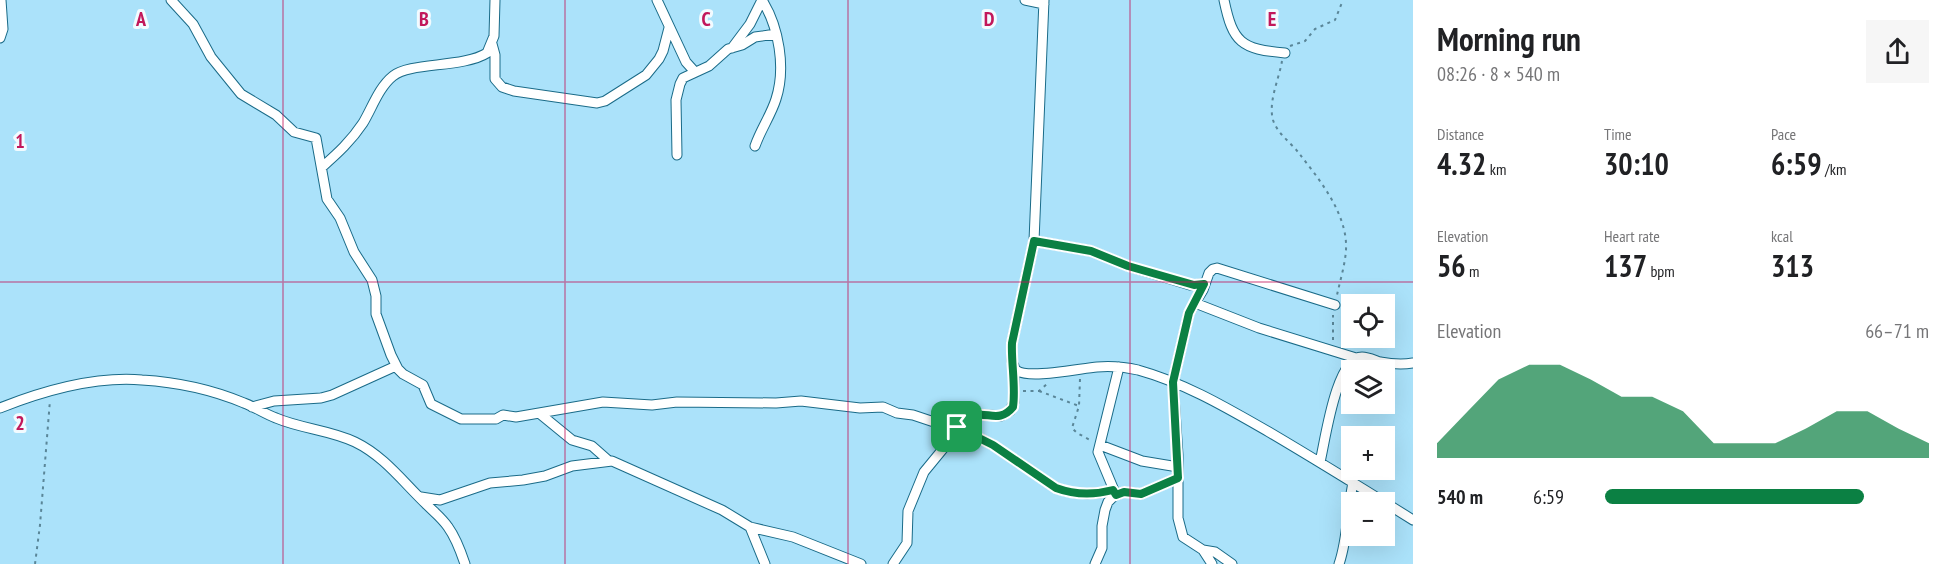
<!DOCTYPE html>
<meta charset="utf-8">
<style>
:root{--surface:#fff;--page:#f6f6f6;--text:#202124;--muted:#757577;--accent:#0b8043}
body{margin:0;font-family:"PT Sans Narrow",sans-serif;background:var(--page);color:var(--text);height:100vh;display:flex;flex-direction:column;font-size:22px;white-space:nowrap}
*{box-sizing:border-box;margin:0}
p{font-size:20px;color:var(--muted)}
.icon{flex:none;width:33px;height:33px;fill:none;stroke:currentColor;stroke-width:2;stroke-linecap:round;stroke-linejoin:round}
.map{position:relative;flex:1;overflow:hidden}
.panel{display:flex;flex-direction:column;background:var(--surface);width:540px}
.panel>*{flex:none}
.controls{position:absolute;left:1341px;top:294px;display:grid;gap:12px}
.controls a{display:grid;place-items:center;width:54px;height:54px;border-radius:0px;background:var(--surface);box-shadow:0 6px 24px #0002;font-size:30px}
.pin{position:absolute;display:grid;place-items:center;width:51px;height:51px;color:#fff;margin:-26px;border-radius:12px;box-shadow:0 3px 9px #0006}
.round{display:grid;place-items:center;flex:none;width:63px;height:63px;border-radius:0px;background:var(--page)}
.summary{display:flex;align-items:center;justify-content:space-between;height:102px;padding:0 24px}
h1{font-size:33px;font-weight:700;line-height:45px}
.figures{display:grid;grid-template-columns:repeat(3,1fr);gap:9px;height:102px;padding:6px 24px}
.figures div{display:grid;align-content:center}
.figures b{font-size:30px;font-weight:700}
.figures small{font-size:16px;font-weight:400}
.figures p{font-size:16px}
.chart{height:168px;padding:12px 24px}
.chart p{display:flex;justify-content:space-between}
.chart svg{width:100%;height:108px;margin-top:6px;fill:var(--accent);opacity:.7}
ul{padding:0 24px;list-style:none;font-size:20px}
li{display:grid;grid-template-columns:96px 72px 1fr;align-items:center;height:45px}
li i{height:15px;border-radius:8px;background:var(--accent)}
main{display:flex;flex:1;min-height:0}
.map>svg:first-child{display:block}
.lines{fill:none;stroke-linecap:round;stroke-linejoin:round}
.street-casing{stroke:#1a6b88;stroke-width:11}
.path{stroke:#5a8698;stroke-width:2;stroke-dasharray:3 4.5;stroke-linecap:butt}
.street{stroke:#fff;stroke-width:9}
.route-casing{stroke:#fff;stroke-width:12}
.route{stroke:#0b8043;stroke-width:8}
.grid{fill:none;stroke:#c2185b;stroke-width:1.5;stroke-opacity:0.55}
.grid-label{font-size:20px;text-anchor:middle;font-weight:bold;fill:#c2185b;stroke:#f2fbff;stroke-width:6;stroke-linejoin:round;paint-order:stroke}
</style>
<main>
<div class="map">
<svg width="1413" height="564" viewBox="0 0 1413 564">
<rect width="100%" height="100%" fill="#abe2fa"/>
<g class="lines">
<defs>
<path id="street" d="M171,0L193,24L211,57L241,94L276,115L294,132L316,138L327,199L340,218L354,252L372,280L376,296V314L391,355L398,369L403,374L423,385L431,404L461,419H496L503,415L516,417L603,402L652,405L677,402L776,403L801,401L860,408L883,407L897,413L913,415L955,429
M657,0L686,62L695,72
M1025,0L1044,4
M1044,0L1034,241L1012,343C1012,351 1010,364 1016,370C1027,380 1082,368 1097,367C1110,366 1125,367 1138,370C1185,383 1227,408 1269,432C1318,461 1365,490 1413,520
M1224,0C1233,43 1241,49 1285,53
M0,38L3,29L1,0
M492,44L495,55V79L502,87L514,91L597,103L605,101L646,75L659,59L663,51L669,28
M732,48L750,24L762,0
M755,146C761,129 771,115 776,99C786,68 779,27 762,0
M677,155L676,100L680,84L683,78L709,66L728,49L742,45L755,37L776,34
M322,167C338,153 351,141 363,123C372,108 379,87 393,76C410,62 463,68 487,53L494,36L495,0
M1034,241L1091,251L1128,266L1190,285L1204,284
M1195,303L1259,328L1356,358
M252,407L274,401L321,398L332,395L396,366
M0,408C43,391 95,376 142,380C175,382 213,390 244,403C255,407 265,414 276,418C302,429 330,430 355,442C384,456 403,482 426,504C434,512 442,518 448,527C456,538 461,552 465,564
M539,413L572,440L592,446L609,461
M957,427L993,445L1056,488C1075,495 1095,495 1113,490
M1100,445L1142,461L1178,467
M1320,462C1325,442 1336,357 1362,357C1368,357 1374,360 1380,362C1391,364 1402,365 1413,363
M1116,495L1098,452L1119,367
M421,497L440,500L490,483L523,480L545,476L572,466L612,461L722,510L750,527L793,537L861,564
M750,527L765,564
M1203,550L1215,552L1232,564
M893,564L907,543L908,511L924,472L947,444L952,433L963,420L976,414L1001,416L1010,411L1014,402V366
M1095,564L1102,548V526L1105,510L1108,502L1114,496L1124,492L1141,494L1178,478
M1212,564L1203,550L1183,537L1178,518V455L1173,382L1189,313L1203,290L1209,273L1213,269L1217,268L1335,305
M1339,564C1348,538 1347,510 1353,483"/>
</defs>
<use href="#street" class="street-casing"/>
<path class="path" d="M1290,46L1305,41L1315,29L1335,20L1343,0
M1282,61C1279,79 1268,102 1273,120C1277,133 1290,142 1298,152C1319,179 1348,214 1346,250C1345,265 1340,281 1337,295
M1333,340V315
M1080,379L1079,406L1072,428L1077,433L1092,441
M1023,391H1039L1049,382
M1039,391L1079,406
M35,564L40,525L50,400"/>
<use href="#street" class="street"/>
</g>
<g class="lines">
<defs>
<path id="route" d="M1034,241L1091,251L1128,266L1194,285L1204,284L1189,313L1173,382L1178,478L1141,494L1124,492L1116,495L1113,490C1094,495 1075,495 1056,488L993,445L957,427C980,400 995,429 1013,407C1016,387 1011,363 1012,343Z"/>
</defs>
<use href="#route" class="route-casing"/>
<use href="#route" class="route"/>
</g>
<path class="grid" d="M283,0V564M565,0V564M848,0V564M1130,0V564M0,282H1413"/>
<g class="grid-label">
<text x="141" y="26">A</text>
<text x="424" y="26">B</text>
<text x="706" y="26">C</text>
<text x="989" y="26">D</text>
<text x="1272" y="26">E</text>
<text x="20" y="148">1</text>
<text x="20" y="430">2</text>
</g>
</svg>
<div class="controls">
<a><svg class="icon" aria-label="locate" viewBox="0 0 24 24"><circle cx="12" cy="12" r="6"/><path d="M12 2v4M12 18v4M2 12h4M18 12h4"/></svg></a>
<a><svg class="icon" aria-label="layers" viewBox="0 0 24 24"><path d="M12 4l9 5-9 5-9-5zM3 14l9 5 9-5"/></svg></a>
<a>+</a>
<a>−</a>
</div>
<div class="pin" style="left:957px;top:427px;background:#1e9e55"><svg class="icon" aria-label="arrive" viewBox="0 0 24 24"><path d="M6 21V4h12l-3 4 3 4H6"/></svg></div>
</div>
<section class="panel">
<div class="summary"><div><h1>Morning run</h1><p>08:26 · 8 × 540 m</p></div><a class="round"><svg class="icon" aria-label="share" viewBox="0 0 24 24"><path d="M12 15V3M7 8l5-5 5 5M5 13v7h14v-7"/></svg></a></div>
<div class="figures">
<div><p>Distance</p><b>4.32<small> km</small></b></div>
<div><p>Time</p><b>30:10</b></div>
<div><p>Pace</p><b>6:59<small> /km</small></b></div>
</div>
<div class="figures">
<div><p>Elevation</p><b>56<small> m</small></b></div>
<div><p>Heart rate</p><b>137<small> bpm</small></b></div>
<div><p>kcal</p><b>313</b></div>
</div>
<div class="chart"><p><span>Elevation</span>66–71 m</p>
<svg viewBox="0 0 160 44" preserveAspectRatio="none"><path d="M0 44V38L10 25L20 12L30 6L40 6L50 12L60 19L70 19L80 25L90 38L100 38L110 38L120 32L130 25L140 25L150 32L160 38V44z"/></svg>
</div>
<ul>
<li><b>540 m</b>6:59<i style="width:80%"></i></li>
</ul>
</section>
</main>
